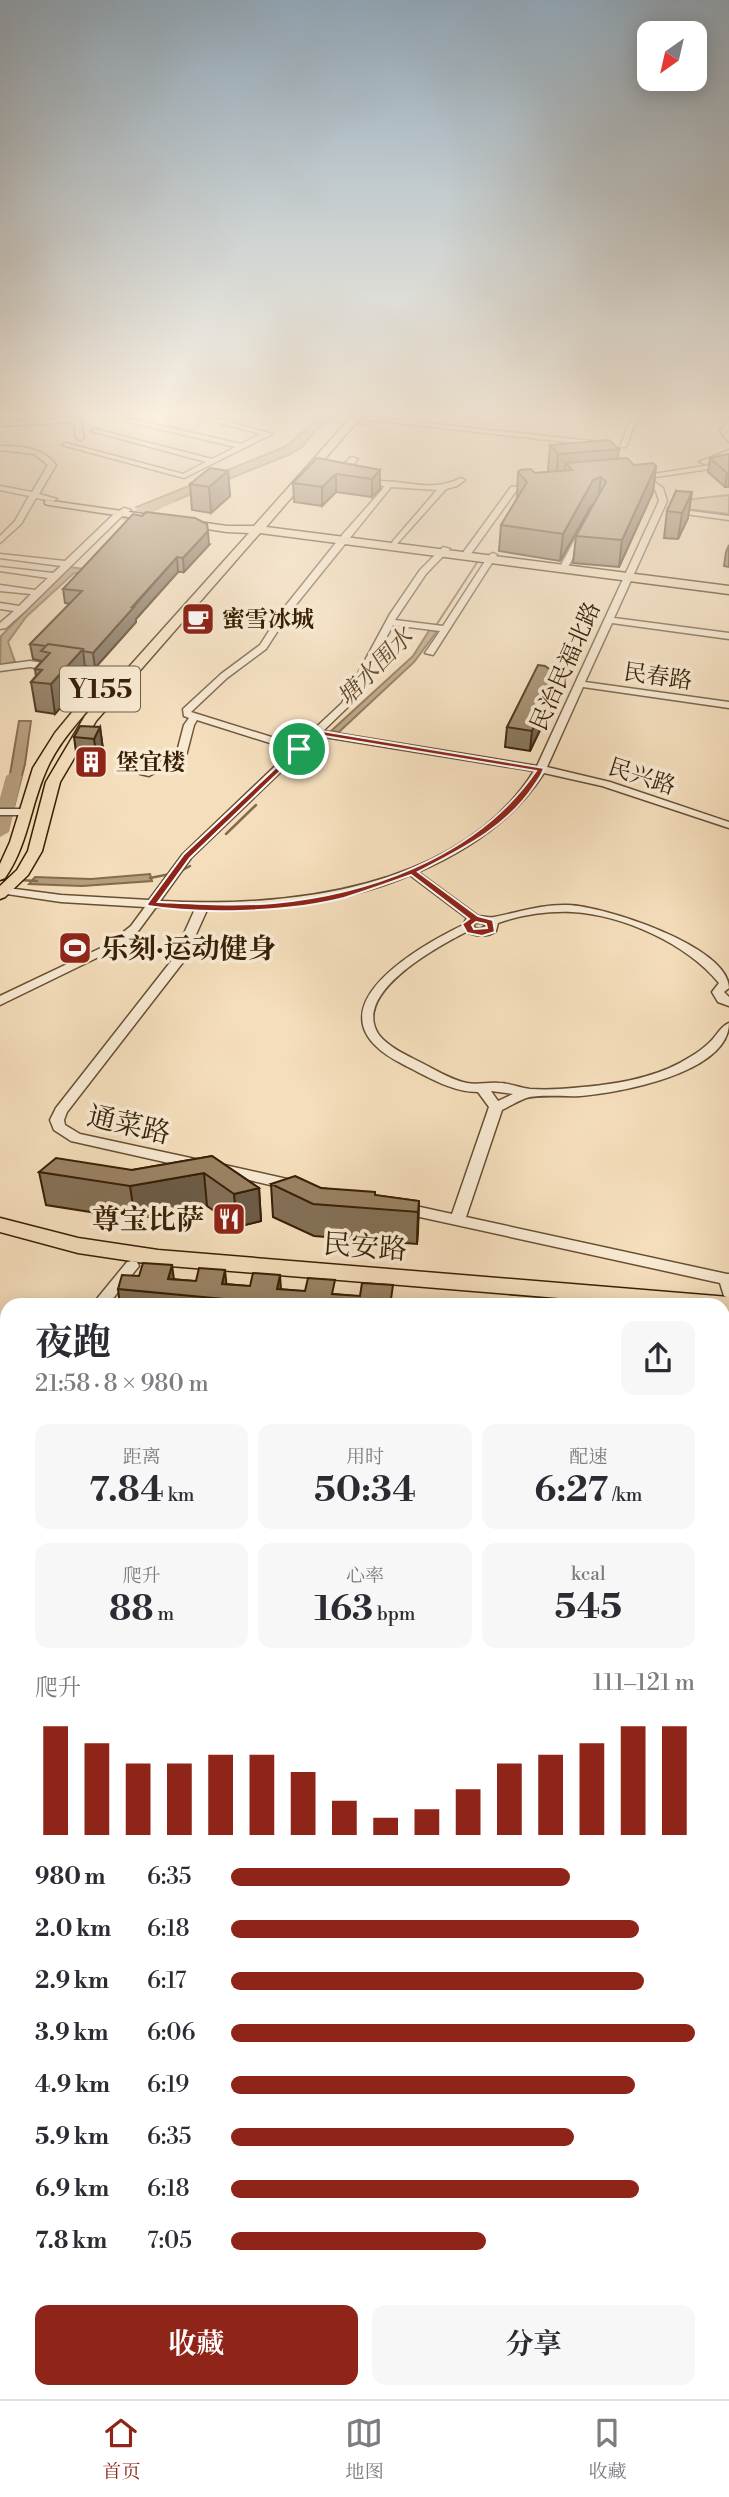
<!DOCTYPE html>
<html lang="zh">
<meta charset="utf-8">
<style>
:root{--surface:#fff;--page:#f7f7f7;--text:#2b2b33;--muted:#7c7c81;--line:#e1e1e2;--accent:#8f2418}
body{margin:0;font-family:"Libre Bodoni","Noto Serif SC",serif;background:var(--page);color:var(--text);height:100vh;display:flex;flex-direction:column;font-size:26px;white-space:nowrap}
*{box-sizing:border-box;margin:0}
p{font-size:23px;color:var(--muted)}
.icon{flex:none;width:38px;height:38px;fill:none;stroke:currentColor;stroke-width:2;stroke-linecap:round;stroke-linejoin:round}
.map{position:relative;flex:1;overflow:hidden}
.details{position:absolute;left:0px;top:1298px;width:730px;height:1101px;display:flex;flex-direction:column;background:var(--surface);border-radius:21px 21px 0 0;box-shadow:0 4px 18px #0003}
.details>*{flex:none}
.needle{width:46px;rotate:214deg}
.fabs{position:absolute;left:637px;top:21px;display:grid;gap:14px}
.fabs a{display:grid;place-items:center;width:70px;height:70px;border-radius:14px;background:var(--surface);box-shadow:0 4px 18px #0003;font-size:35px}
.pin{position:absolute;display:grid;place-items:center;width:60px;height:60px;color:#fff;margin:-30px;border:4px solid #fff;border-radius:50%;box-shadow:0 2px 7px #0007}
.round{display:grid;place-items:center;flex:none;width:74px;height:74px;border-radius:14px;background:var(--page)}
.overview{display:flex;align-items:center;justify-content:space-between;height:119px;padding:0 35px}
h1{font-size:38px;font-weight:700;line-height:52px}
.stats{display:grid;grid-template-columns:repeat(3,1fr);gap:10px;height:119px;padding:7px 35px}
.stats div{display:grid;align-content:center;border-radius:14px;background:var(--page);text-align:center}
.stats b{font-size:35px;font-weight:700}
.stats small{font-size:19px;font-weight:400}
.stats p{font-size:19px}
.chart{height:196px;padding:14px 35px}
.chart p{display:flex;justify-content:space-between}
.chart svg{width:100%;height:126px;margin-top:7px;stroke:var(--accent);stroke-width:6}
.button{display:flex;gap:14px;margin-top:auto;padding:14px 35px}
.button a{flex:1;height:80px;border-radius:14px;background:var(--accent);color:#fff;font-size:28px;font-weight:700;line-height:80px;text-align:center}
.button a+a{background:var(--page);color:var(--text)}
ul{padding:0 35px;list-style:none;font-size:23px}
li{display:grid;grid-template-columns:112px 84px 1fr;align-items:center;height:52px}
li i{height:18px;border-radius:9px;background:var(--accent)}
.tab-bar{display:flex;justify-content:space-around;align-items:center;height:98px;border-top:2px solid var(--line);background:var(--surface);font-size:19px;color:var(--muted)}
.tab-bar a{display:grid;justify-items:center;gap:4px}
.tab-bar .selected{color:var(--accent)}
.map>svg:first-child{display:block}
.green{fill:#d5be9d;stroke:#866e50;stroke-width:2}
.water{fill:#b59d7d;stroke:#836b4d;stroke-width:2}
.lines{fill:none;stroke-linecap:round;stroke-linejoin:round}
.stream-far1{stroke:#836b4d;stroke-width:2}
.stream{stroke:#836b4d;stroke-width:2.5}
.river{fill:#b59d7d;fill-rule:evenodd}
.minor-casing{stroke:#674f32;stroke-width:3}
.major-casing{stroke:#381f04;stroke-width:3}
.minor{fill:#f8ead3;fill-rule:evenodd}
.major{fill:#f5debc;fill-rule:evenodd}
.wall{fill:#847056;stroke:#381f04;stroke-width:2}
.shaded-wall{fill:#6c5b46;stroke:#381f04;stroke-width:2}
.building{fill:#9a8264;stroke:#381f04;stroke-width:2}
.route{fill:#8f2418;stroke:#fff;stroke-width:2;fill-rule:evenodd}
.labels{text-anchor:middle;stroke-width:7;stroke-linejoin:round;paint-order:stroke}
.far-poi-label{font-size:23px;font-weight:bold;fill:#381f04;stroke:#f8ead3;text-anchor:start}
.far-street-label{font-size:23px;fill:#381f04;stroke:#f8ead3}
.far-water-label{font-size:24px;font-style:italic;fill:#644b2e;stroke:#f8ead3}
.shield{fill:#f8ead3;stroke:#725c42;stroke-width:2}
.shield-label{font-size:26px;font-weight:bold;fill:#381f04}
.poi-label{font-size:28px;font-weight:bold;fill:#381f04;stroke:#f8ead3;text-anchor:start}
.street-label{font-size:28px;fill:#381f04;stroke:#f8ead3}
</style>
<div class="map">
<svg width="729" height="2399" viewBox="0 0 729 2399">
<rect width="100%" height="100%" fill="#f5debc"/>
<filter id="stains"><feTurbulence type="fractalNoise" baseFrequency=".00286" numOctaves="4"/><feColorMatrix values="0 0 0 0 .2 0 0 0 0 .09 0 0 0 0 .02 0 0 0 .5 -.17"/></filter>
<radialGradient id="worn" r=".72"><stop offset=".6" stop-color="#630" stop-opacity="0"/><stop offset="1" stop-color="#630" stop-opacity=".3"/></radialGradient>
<path class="green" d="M729,495V514L678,508L674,501Z
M234,2392H614L612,2399H239Z"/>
<path class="water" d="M318,417H336L317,429L302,447L288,455L152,510L137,507L282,448L294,440Z
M70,567L84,569L79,573H74L26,617L8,642L15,662L0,665L1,636Z
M430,629L438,630L414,662L339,732L331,731L413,656Z
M19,721H31L25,764L14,807L1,804L9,780Z
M150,874L152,881L82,886L29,884L35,877L91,879Z"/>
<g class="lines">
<path class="stream-far1" d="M329,420L366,425L377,417
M435,627L478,561"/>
<path class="stream" d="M226,834L256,805
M177,873L190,866
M150,878L170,874
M20,880L37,881"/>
<path class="river" d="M172,494L178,498L176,501L133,522L128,523L122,519L141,506Z
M14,771L22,776L9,832L0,837V798L6,776Z"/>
<defs>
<path id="minor" d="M80,417L84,438L80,440L76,438L74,422L0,426V422Z
M197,417H210L272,434L184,478L62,445L66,443L183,474L206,462L91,431L95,429L212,459L236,447L128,422L99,418H128L241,444L261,434Z
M370,417L601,442L605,444L601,446L353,418Z
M634,417H641L634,426L626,447H620L628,425Z
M729,419V442L720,431Z
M0,446C21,446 42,447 56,465L39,494L57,499L53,501L36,498L21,524L0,543V536L15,521L29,496L0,490V486L32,492L48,465L34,454L0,450Z
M729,450V455L706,464L699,462Z
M351,457L358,459L341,477H335V473Z
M729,462V466L649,478L663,488L667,501L614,618L729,633V639L612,623L585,682L729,702V708L583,687L547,767L610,782L729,822V828L602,786L544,773C514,820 469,850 418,872L478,916C484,916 488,918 494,917C519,912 542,904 568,905C603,906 729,946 729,988L724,992L729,997V1006L718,1002L712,992L719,983C686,943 623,915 572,912C546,911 521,915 498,923L496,931C487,938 476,936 466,932C439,946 350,993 379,1035C388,1046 402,1053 414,1059C431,1067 448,1079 467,1083C477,1085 488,1082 499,1083C510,1083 519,1088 530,1089C547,1090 566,1089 583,1087C619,1084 659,1077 690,1057C697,1053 705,1047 711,1041C717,1035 721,1026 729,1023C729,1073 619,1093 580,1096C565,1097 540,1094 526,1098C518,1101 510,1106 502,1110L466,1217L727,1274H729V1298L724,1296L720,1283L397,1212L395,1208L397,1204L402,1203L452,1214L489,1107L478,1092C453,1092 430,1078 408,1067C397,1061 386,1056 377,1047C324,998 428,942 463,925L467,918L410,875C345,903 276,909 207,910L184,961L67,1112L64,1120L65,1125L80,1134L200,1160L205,1162L207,1165L205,1168L200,1170L71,1141L54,1130L50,1120L56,1108L172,960L195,909L156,907L139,930L115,949L0,1005V996L107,945L131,926L145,907L61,902L0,893V887L61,895L149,900L183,854L292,750L197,720L194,725L186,756L149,776L140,774L177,752L184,725L189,718L184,716L183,709L221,674L260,645L283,609L343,534L382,490L384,486L376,485V481C408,480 430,493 461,478L465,480L457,486L446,489L396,545L392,543L393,541L437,490L391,487L290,612L266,649L227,678L191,712L297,745L342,703L390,614L420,570L443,547L450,549L426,574L395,620L443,626L489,555L493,553L497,555L433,655L425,653L440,631L393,625L351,704L323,731L537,766L659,501L656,491L635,477ZM318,736L534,771C459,890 287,908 160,901L191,858ZM475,923H481L487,926L479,929L473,927ZM491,1091L513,1094L498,1101Z
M535,484L539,486L538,488L516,491L468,558H462V554L511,487Z
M124,508L131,510L120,518L25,611L6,628L0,629V623L14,611L0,609V603L19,606L31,594L0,591V585L35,590L48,578L0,571V567L53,573L61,566L0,558V554L65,561L114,514Z
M668,508L729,516V520L671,512H668Z
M580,530L587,532L568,567H562L561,565Z
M30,661L112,673L117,676L112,679L30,667L0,671V665Z
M0,809H24L29,812L24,815H0Z
M220,1164L296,1181L303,1186L296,1191L215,1172L213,1169Z
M132,1261L137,1262L139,1266L107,1306H91L127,1262Z
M7,1405V1422L0,1425V1408Z
M0,1879L7,1882V1909L0,1906Z
M723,2276L729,2277V2301L723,2300Z"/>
<path id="major" d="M351,417H361L266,527L729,586V594L260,533L96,721L60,782L42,851L28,875L5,897L0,899V886L17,870L28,851L46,782L85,716L249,533L227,532L49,505L45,504V500L227,526H254Z
M93,692L99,696C80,721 58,742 46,771C30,807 28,845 5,878L0,880V864L10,842L33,768L55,733L88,693Z
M0,1218L78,1238L158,1250L729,1297V1313L723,1312V1306H655L158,1265L78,1253L0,1232Z
M0,2130L7,2133V2174L0,2171Z
M0,2219L7,2222V2263L0,2260Z
M729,2302V2358L723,2361V2305Z
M0,2328L7,2331V2374L0,2371Z
M723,2380L728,2392L726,2399H692L694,2392H723Z
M9,2392H43L46,2399H12Z
M70,2392H105L108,2399H73Z
M122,2392H157L160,2399H125Z"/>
</defs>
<use href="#minor" class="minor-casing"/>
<use href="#major" class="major-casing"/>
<use href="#minor" class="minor"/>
<use href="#major" class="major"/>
</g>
<path class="wall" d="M550,445L618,458L634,465L656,466L653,492L619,567L573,563L576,536L593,505L591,506L560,561L499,551L501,525L517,499L518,472L535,473L549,472L548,470Z
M729,454V487H725L708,472L710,458Z
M317,458L380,470V489L372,497L336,492L322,506L294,502L293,483Z
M228,471L230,496L211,513L192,510L190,484Z
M676,491L688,518L678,539L664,538L667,511Z
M209,545L184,572H178L136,619V622L95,668L85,666L86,678L55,714L36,711L31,682L36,676L35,669L42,661L33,659L30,644L70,604L65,603L63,589Z
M729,545V567L724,566L726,552Z
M555,673L551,707L530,751L505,747L507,727Z
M100,727L104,757L98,769L78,767L74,737Z
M212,1156L259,1188L261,1221L237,1227L207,1206L135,1219L46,1205L39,1172L132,1170Z
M271,1184L321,1188L419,1201L417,1244L314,1236L273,1217Z
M139,1276L408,1301V1306H120L118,1289Z
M0,1435L7,1437V1497L0,1495Z
M0,1545L7,1548V1612L0,1609Z
M723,1590L729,1591V1656L723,1655Z
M0,1773L7,1783V1871L0,1861Z"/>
<path class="shaded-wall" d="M619,449L616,475L566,463L564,479L556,480L558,454Z
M656,466L653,492L619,567L622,540Z
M380,470V489L372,497V479Z
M228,471L230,496L211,513L209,487Z
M727,473H729V487H725Z
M336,474V492L322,506V487Z
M601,477L598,503L591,506L560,561L563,534L593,480Z
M692,492L688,518L678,539L682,513Z
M208,531L209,545L184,572L183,558Z
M177,557L178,572L136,619V622L95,668L93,653Z
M83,649L86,678L55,714L51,684Z
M555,673L551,707L530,751L532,731L549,686Z
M100,727L104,757L98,769L94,739Z
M204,1173L207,1206L135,1219L130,1186Z
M259,1188L261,1221L237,1227L234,1194Z
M419,1201L418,1233L417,1244L418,1212Z
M172,1265L176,1294L168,1279Z
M225,1270L228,1299L222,1284Z
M280,1275L282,1304L277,1289Z"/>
<path class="building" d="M609,440L619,449L558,454L550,445Z
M729,454V473H727L710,458Z
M317,458L380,470L372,479L336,474L322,487L293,483Z
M627,458L634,465L653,463L656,466L622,540L576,536L606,482L601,477L593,480L563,534L501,525L527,482L518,472L520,470L531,469L535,473L572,470L566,463Z
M210,468L228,471L209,487L190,484Z
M676,491L692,492L682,513L667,511Z
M146,512L195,518L207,524L208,531L183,558L177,557L132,607H134L93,653L83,651V649L48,644L46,646L30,644L82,591L63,589L133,514L142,516Z
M48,644L83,649L51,684L31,682L42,670L35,669L50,653L41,651Z
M538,665L545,666L555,673L549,686H553L532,731L507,727Z
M80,726L100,727L94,739L74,737Z
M212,1156L259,1188L234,1194L204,1173L130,1186L39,1172L56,1158L132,1170Z
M295,1176L321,1188L375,1192V1195L419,1201L418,1212L313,1204L271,1184Z
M143,1263L172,1265L168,1279L196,1281L199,1268L225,1270L222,1284L250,1286L253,1273L280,1275L277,1289L305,1291L308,1278L335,1280L332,1294L360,1296L362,1283L393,1285L391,1299L408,1301L407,1306H297L118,1289L122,1275L139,1276Z
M507,1300L521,1306H504Z
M0,1435L7,1437V1468L0,1466Z
M0,1545L7,1548V1586L0,1583Z
M723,1590L729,1591V1623L723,1622Z
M0,1773L7,1783V1861L0,1851Z"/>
<linearGradient id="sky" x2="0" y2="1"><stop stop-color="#93abbd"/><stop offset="0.55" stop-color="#faf0e1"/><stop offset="1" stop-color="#faf0e1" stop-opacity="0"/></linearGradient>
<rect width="729" height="753" fill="url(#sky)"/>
<path class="route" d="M316,730L544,768C543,774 538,780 534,786C506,828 462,849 418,872L478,916L493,920L495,932L482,936L467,933L462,924L469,919L411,875C389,883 366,891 344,898C291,912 203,915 148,906L147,904L184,854ZM318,735L536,771C482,850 384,889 292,901C248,907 202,904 158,902L190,858ZM476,922L486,924L487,928L474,929L472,925Z"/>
<defs>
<symbol id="cafe-square" viewBox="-11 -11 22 22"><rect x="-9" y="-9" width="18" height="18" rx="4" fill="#8f2418" stroke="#f8ead3"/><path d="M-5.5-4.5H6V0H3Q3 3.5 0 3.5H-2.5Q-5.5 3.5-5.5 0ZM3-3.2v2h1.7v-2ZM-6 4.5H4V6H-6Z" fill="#fff"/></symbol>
<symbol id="building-square" viewBox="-11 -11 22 22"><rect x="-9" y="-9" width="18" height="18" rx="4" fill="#8f2418" stroke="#f8ead3"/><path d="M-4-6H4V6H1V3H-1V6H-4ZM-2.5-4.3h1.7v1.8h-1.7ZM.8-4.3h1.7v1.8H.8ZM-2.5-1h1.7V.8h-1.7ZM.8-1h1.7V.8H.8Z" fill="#fff"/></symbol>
<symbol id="stadium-square" viewBox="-11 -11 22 22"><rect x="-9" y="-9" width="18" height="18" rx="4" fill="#8f2418" stroke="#f8ead3"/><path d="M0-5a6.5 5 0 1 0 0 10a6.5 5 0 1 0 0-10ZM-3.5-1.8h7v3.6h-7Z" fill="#fff"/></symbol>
<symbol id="restaurant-square" viewBox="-11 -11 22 22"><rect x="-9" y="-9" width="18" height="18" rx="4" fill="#8f2418" stroke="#f8ead3"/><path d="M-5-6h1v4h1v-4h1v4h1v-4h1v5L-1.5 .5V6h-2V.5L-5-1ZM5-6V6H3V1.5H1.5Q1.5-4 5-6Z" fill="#fff"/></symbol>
</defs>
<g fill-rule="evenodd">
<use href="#cafe-square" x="179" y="600" width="38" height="38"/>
<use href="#building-square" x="72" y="743" width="38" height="38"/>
<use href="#stadium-square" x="56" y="929" width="38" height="38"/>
<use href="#restaurant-square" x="210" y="1200" width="38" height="38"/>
</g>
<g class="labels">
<g class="far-poi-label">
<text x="222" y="627">蜜雪冰城</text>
<text x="116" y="770">堡宜楼</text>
</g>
<g class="far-street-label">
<text transform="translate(565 666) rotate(-66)" y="8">民治民福北路</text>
<text transform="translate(658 676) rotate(8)" y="8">民春路</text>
<text transform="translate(642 776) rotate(18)" y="8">民兴路</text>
</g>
<g class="far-water-label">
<text transform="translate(375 667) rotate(-46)" y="8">塘水围水</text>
</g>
<rect class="shield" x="60" y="666.5" width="80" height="45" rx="5"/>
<g class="shield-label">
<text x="100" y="698">Y155</text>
</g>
<g class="poi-label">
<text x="100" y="958">乐刻·运动健身</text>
<text x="204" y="1229" text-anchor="end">尊宝比萨</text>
</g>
<g class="street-label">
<text transform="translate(129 1124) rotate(13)" y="10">通菜路</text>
<text transform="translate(365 1246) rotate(4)" y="10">民安路</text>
</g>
</g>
<rect width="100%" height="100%" filter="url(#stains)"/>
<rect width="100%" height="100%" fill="url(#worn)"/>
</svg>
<div class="fabs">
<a><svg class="needle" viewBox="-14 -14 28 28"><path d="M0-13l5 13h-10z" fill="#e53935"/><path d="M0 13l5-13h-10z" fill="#7c7c81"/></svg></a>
</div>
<div class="pin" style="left:299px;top:749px;background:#1e9e55"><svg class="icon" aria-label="arrive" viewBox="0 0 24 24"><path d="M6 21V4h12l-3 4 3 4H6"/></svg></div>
<section class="details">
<div class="overview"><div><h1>夜跑</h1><p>21:58 · 8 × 980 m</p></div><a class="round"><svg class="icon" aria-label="share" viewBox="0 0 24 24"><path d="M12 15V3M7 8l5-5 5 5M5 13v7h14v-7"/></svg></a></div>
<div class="stats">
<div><p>距离</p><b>7.84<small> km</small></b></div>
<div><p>用时</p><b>50:34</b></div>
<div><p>配速</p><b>6:27<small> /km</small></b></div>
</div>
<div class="stats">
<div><p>爬升</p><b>88<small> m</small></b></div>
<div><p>心率</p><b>163<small> bpm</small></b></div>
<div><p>kcal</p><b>545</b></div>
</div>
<div class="chart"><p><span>爬升</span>111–121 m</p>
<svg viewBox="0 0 160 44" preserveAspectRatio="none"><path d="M5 44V6M15 44V12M25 44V19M35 44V19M45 44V16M55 44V16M65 44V22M75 44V32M85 44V38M95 44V35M105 44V28M115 44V19M125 44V16M135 44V12M145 44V6M155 44V6"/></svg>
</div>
<ul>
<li><b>980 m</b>6:35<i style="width:73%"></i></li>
<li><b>2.0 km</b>6:18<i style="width:88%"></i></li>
<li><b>2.9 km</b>6:17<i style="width:89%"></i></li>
<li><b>3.9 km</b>6:06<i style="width:100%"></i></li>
<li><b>4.9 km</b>6:19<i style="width:87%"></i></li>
<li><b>5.9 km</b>6:35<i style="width:74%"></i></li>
<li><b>6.9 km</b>6:18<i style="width:88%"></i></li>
<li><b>7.8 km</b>7:05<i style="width:55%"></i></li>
</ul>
<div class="button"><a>收藏</a><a>分享</a></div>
</section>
</div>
<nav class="tab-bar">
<a class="selected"><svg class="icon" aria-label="home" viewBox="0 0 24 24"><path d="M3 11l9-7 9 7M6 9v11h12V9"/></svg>首页</a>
<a><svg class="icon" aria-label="map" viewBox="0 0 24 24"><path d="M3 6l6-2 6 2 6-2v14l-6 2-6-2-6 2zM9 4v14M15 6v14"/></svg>地图</a>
<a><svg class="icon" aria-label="saved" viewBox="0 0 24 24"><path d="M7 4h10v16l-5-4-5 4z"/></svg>收藏</a>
</nav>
